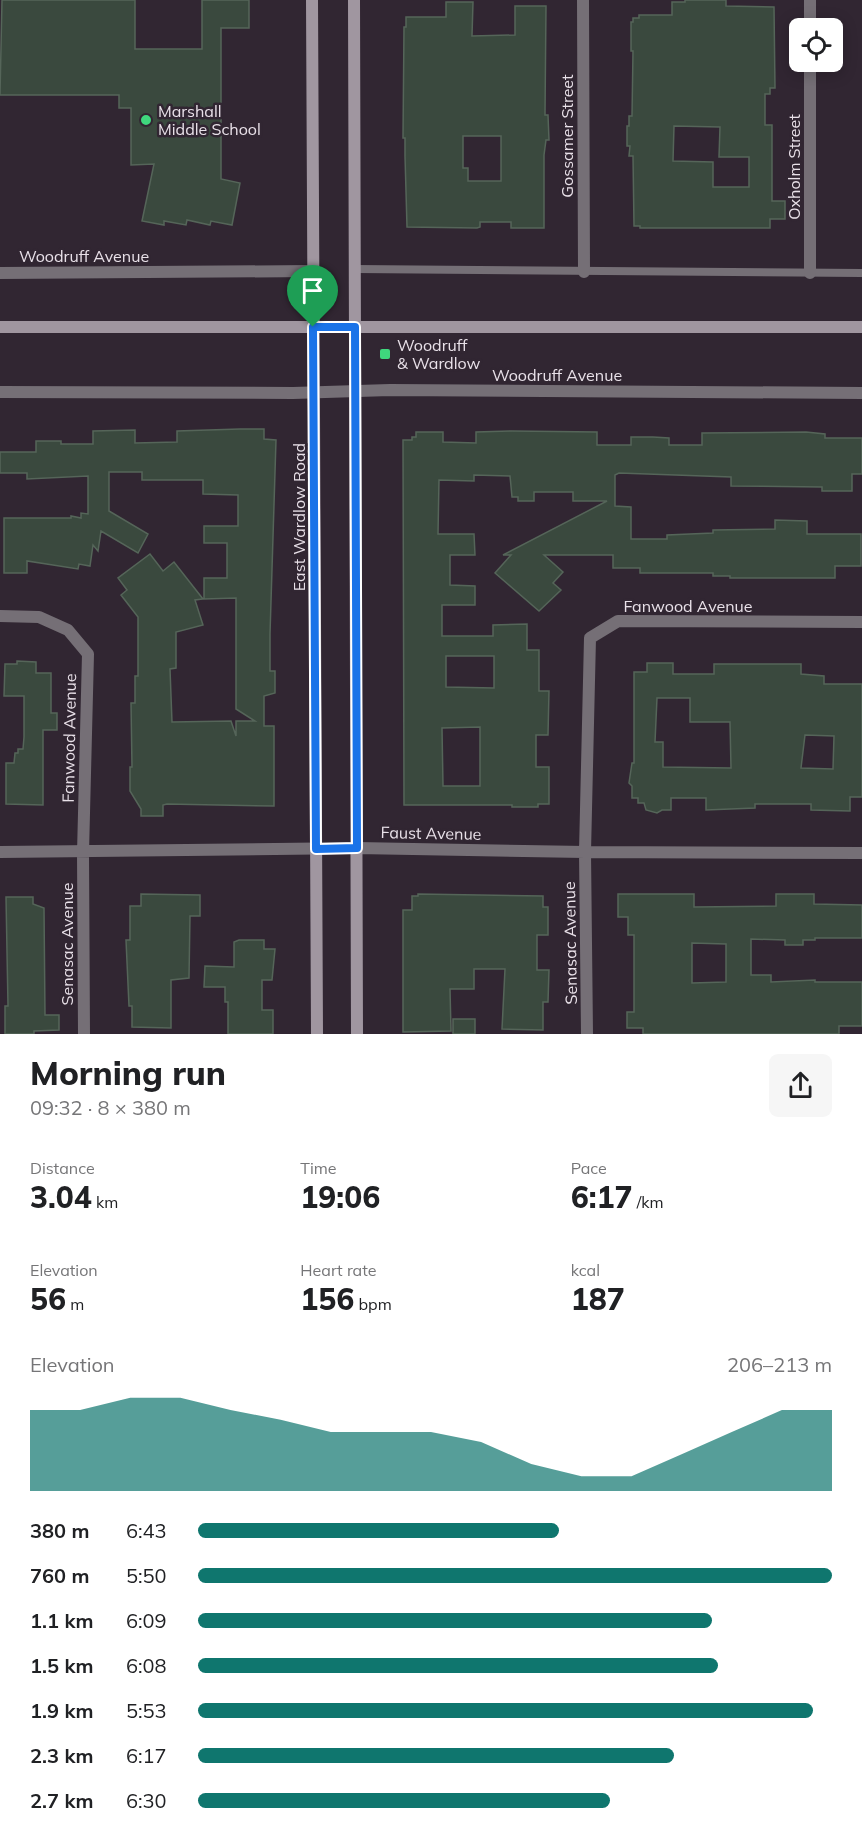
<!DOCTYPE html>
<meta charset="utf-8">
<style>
:root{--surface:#fff;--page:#f6f6f6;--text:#202124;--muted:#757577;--accent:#0f766e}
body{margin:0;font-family:Mulish,sans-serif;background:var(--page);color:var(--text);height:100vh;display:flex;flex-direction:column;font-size:22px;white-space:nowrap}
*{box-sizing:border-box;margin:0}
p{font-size:20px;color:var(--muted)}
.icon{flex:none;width:33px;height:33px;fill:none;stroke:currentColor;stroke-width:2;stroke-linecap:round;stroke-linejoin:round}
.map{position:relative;height:1034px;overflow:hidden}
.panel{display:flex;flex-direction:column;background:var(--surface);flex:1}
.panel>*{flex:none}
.fabs{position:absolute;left:789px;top:18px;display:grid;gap:12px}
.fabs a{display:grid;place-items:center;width:54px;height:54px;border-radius:9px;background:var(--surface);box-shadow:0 3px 15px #0003;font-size:30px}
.pin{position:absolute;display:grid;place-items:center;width:51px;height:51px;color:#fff;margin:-62px -26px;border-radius:50% 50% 50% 0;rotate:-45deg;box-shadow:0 0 6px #0007}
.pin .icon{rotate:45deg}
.round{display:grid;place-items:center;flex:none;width:63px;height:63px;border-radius:9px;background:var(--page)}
.headline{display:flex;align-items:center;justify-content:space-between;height:102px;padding:0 30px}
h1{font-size:33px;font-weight:800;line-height:45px}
.figures{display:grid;grid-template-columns:repeat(3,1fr);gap:9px;height:102px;padding:6px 30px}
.figures div{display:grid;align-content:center}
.figures b{font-size:30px;font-weight:800}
.figures small{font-size:16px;font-weight:400}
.figures p{font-size:16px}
.chart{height:168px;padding:12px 30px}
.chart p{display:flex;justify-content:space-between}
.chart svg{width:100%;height:108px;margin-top:6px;fill:var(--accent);opacity:.7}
ul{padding:0 30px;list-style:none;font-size:20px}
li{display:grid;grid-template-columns:96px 72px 1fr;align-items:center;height:45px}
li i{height:15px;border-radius:8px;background:var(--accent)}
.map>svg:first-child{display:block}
.building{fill:#3a493e;stroke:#556559;stroke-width:1.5;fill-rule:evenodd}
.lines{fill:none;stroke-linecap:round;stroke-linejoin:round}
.lane{stroke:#756f76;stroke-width:8}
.street{stroke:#756f76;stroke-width:12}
.secondary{stroke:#a096a0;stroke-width:12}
.route-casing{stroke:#fff;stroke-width:12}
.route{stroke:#1a73e8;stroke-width:8}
.poi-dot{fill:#3fd77d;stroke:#312632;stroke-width:2}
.labels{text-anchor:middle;stroke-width:5;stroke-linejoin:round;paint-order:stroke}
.poi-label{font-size:16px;fill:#e9e1e9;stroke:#312632;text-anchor:start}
.street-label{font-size:16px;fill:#e9e1e9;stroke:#312632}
</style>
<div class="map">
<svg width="862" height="1034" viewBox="0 0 862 1034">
<rect width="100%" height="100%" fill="#312632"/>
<path class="building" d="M2,0H135V49H202V0H249V28H221V179L240,183L232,225L211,221L210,225L187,220L186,225L164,221V225L142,221L154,164L131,165V108H119V95H0Z
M685,0H726V6L774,7L775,88H770V94H765V125H772V201H785V219H770V228H640V226H634L633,156H629L630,146H627V126H629V116H632L633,51H631V22H633V18H639V15H672V2H685ZM674,126L720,127L719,157H749V187H713V162L673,161Z
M446,2H473L472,36L515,35V6H546L545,115H548L549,140H546L544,155V228H511V222H480V227L477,228L407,227L405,156V138H403L404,27H406V17H446ZM463,136H501V181H468V168H463Z
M240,429H264V439L276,440L270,634V671H275V693L264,696V726H274V806L167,804L163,805V816H141V809L130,791V767H132L131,703H135V676H138V617L121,595L127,590L118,578L150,554L163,571L174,562L203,599L195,600L203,625L176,632V668L170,669L172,722L231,721L236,736V721H255L236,709V598L204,599V578H227V543H204V526H238V495L203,494V480H142V472H109V511L148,534L138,553L101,531L98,551L93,545L90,566L79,564L78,569L27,561V573H4V518H71V516L81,518V513L88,514V476L27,479V473H0V452H36V441H61V444H93V431L135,430V443L177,442V431Z
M512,431L597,432V445H631V437H653L669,438V445H702V433L806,432L825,434V438H862V474H852V491H822V487L731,486V477L619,473L615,475V506L631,507V539H667V535L713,533V530L775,529V520L807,521V534H861V566H835V578H730V576H713V573H640V568H613V555H544L563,572L553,583L561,590L539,611L495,573L511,555H503L607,501H573V492H534V501H518V497H512L510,476L474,475V481L439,480L438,534H474L475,555H450V585L475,586V605H442V636H493V625L527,624V650H539V691H549L548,735H536V767H549V804H538V807H512V805H404L403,440H412V437H416V432H443V442L476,443V432ZM446,656H494V688L446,687ZM480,727V786H443L442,728Z
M17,661L36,662V673H51V713H57V730H43V805L6,804V763H14L15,753H18V749H23L24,737V696H4L5,664H17Z
M647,663H673V674H714V664H801V674L824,676V684H862V797H850V811L811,810V804H755V808L706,810V798H671V810H662L657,813L646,810L644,803H638V798H632V786L629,783L632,763H634V672H647ZM657,698H690V722H730L731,768L663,767V742H655ZM805,735L834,736L833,769L801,768Z
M141,894L200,895V916H190L189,978L171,980V1028L132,1027V1006H129L126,940H130V906H141Z
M418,894L543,896V907H548V935H537V970H549L548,1002H543V1030L502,1029L505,969H474V989H450L451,1031L403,1032V910H412V896H418Z
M618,894H694V907L776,906V894H814V904L862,905V938H815V940H803V945H785V940L751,939V975H771V982L815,980V982H862V1026H839V1034H643V1028H627V1012H634V935H628V917H618ZM692,943L726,944V982L692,983Z
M6,897H33V904L44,908L45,1015H59V1030L34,1031V1034H5V1006H8Z
M239,940H264V949H275L272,980H262V1010H273V1034H228V1002H225V987H204L205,966L234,967V942Z
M453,1019H475V1034H453Z"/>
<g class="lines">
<path class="lane" d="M355,269L862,273"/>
<path class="street" d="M583,0L584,272
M810,28V0
M0,273L313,271
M810,273V62
M0,392L293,393L390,390L862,393
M0,616L39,617L68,630L88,654L83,853L84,1034
M0,852L357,848L585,852L862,853
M587,1034L585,852L590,638L618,621L862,622"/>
<path class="secondary" d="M312,0L317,1034
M354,0L357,1034
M0,327H862"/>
</g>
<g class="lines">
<defs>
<path id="route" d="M313,327H355L357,848L316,849Z"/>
</defs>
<use href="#route" class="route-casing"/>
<use href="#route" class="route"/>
</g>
<g class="poi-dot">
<circle cx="146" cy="120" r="6"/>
<rect x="379" y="348" width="12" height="12" rx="3"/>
</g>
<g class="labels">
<g class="poi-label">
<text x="158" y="117">Marshall<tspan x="158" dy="18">Middle School</tspan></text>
<text x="397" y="351">Woodruff<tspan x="397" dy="18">&amp; Wardlow</tspan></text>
</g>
<g class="street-label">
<text transform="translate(567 136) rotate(-90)" y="6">Gossamer Street</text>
<text transform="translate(794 167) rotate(-90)" y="6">Oxholm Street</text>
<text x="84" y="262">Woodruff Avenue</text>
<text x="557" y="381">Woodruff Avenue</text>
<text transform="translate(299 517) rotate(-90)" y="6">East Wardlow Road</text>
<text x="688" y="612">Fanwood Avenue</text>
<text transform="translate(69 738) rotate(-89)" y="6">Fanwood Avenue</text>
<text transform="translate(431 833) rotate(1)" y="6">Faust Avenue</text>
<text transform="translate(570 943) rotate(-91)" y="6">Senasac Avenue</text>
<text transform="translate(67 944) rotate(-90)" y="6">Senasac Avenue</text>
</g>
</g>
</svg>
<div class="fabs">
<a><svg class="icon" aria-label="locate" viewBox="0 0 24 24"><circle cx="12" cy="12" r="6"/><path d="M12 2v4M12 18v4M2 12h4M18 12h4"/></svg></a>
</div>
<div class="pin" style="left:313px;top:327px;background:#1e9e55"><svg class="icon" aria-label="arrive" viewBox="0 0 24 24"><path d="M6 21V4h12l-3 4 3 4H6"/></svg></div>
</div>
<section class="panel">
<div class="headline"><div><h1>Morning run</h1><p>09:32 · 8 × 380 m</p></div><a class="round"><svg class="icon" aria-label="share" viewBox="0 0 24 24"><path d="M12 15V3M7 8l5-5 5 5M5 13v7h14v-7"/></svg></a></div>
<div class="figures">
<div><p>Distance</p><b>3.04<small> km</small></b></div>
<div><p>Time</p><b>19:06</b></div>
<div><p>Pace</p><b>6:17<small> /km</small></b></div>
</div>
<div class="figures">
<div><p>Elevation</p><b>56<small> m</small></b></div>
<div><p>Heart rate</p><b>156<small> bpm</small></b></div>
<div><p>kcal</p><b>187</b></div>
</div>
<div class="chart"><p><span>Elevation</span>206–213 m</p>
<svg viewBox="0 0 160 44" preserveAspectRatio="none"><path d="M0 44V11L10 11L20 6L30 6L40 11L50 15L60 20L70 20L80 20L90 24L100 33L110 38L120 38L130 29L140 20L150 11L160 11V44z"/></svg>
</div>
<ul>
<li><b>380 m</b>6:43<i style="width:57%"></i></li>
<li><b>760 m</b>5:50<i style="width:100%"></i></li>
<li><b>1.1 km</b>6:09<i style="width:81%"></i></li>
<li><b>1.5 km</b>6:08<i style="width:82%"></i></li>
<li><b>1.9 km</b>5:53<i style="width:97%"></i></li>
<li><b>2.3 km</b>6:17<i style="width:75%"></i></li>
<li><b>2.7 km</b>6:30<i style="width:65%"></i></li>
</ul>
</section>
